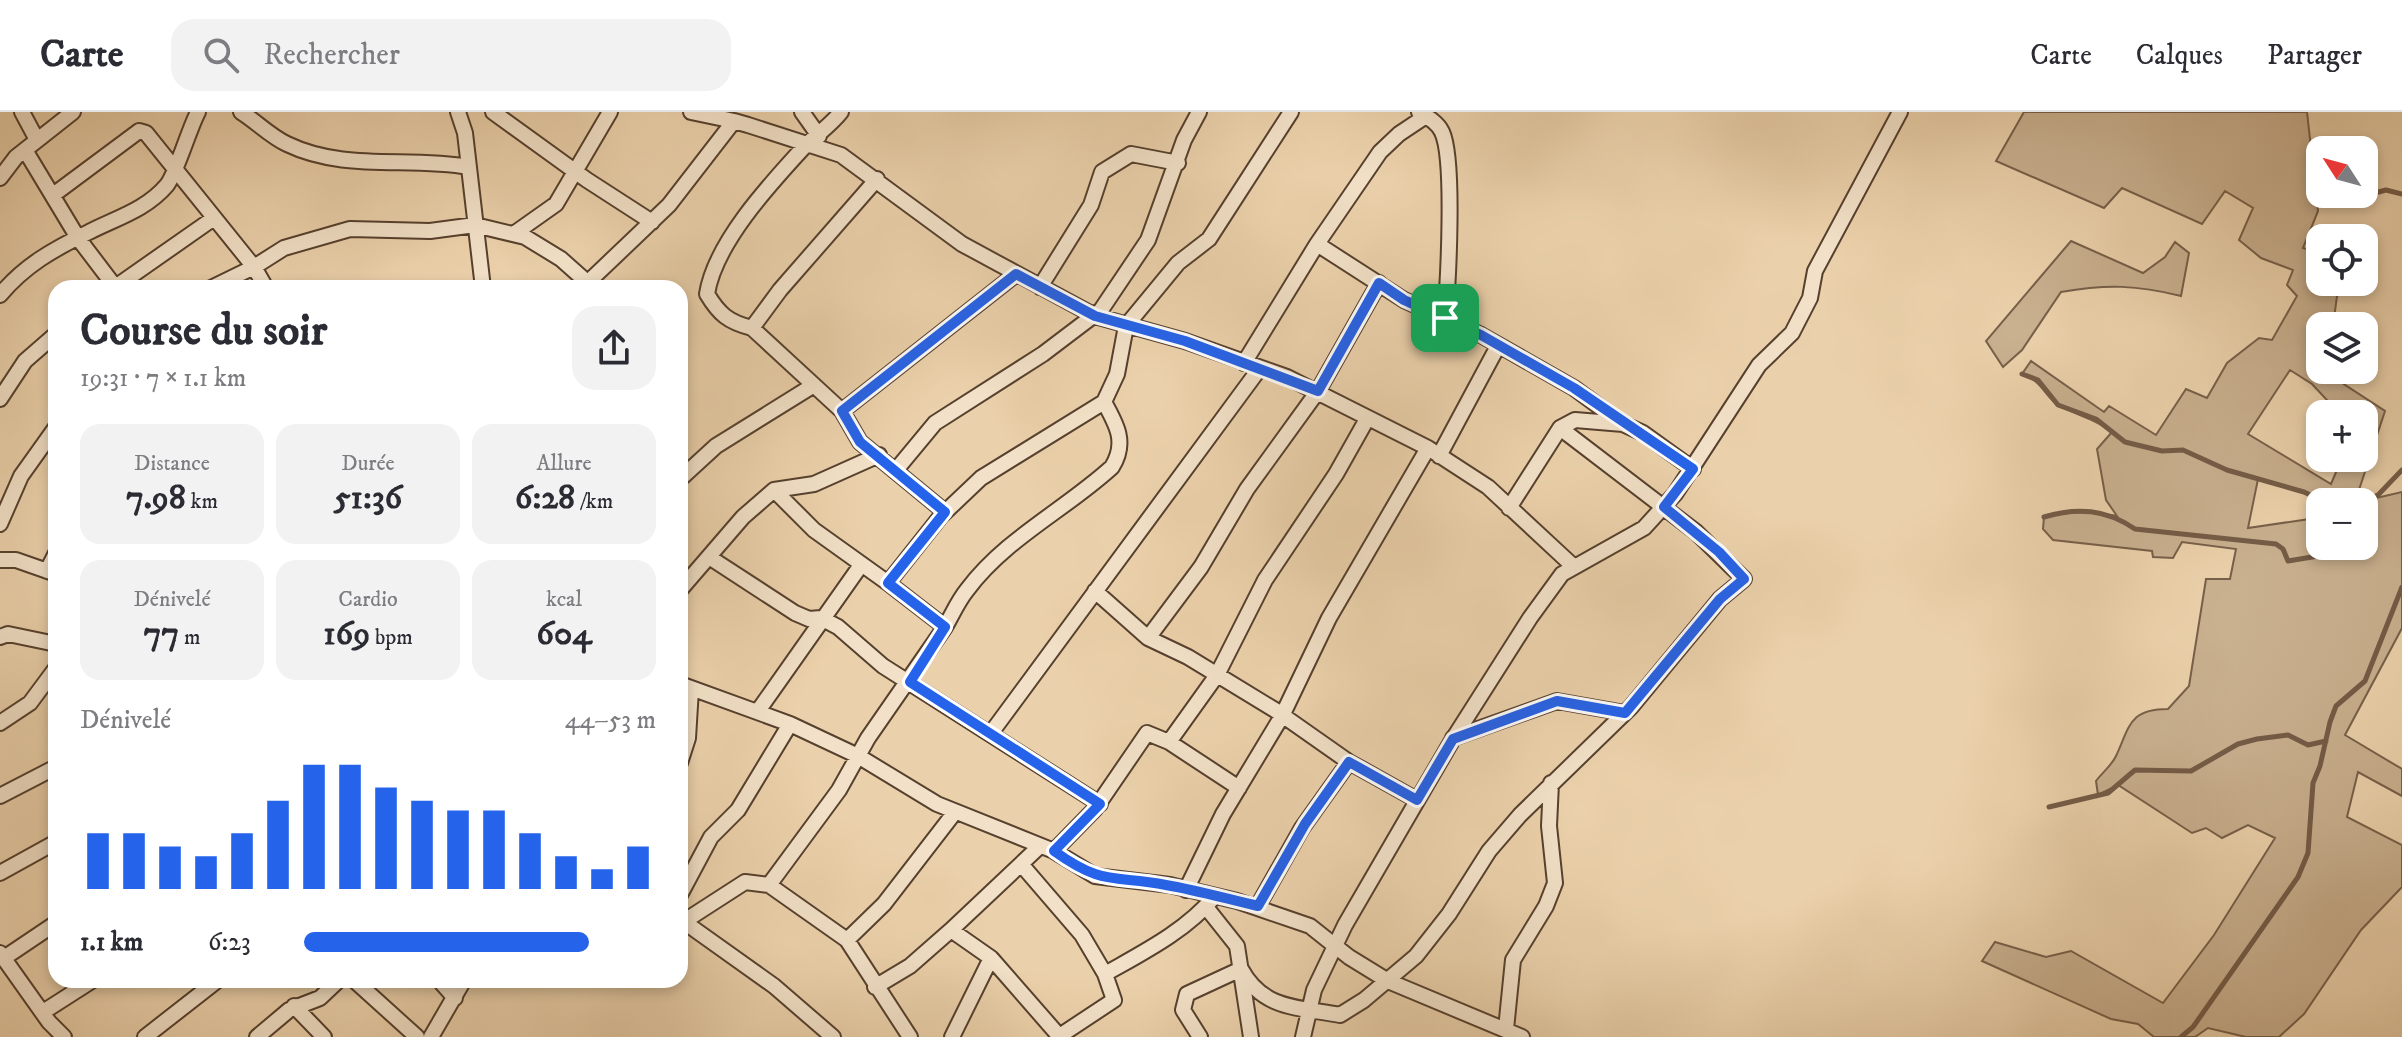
<!DOCTYPE html>
<html lang="fr">
<meta charset="utf-8">
<style>
:root{--surface:#fff;--page:#f2f2f3;--text:#2b2b33;--muted:#7c7c81;--line:#e1e1e2;--accent:#2563eb}
body{margin:0;font-family:"IM FELL DW Pica",serif;background:var(--page);color:var(--text);height:100vh;display:flex;flex-direction:column;font-size:30px;white-space:nowrap}
*{box-sizing:border-box;margin:0}
p{font-size:26px;color:var(--muted)}
.icon{flex:none;width:44px;height:44px;fill:none;stroke:currentColor;stroke-width:2;stroke-linecap:round;stroke-linejoin:round}
.map{position:relative;flex:1;overflow:hidden}
.panel{position:absolute;left:48px;top:168px;width:640px;height:708px;display:flex;flex-direction:column;background:var(--surface);border-radius:24px;box-shadow:0 4px 12px #0003}
.panel>*{flex:none}
.needle{width:52px;rotate:306deg}
.controls{position:absolute;left:2306px;top:24px;display:grid;gap:16px}
.controls a{display:grid;place-items:center;width:72px;height:72px;border-radius:16px;background:var(--surface);box-shadow:0 4px 12px #0003;font-size:40px}
.pin{position:absolute;display:grid;place-items:center;width:68px;height:68px;color:#fff;margin:-34px;border-radius:16px;box-shadow:0 4px 12px #0006}
.round{display:grid;place-items:center;flex:none;width:84px;height:84px;border-radius:24px;background:var(--page)}
.summary{display:flex;align-items:center;justify-content:space-between;height:136px;padding:0 32px}
h1{font-size:44px;font-weight:800;line-height:60px}
.figures{display:grid;grid-template-columns:repeat(3,1fr);gap:12px;height:136px;padding:8px 32px}
.figures div{display:grid;align-content:center;border-radius:20px;background:var(--page);text-align:center}
.figures b{font-size:34px;font-weight:800}
.figures small{font-size:22px;font-weight:400}
.figures p{font-size:22px}
.chart{height:224px;padding:16px 32px}
.chart p{display:flex;justify-content:space-between}
.chart svg{width:100%;height:144px;margin-top:8px;stroke:var(--accent);stroke-width:6}
ul{padding:0 32px;list-style:none;font-size:26px}
li{display:grid;grid-template-columns:128px 96px 1fr;align-items:center;height:60px}
li i{height:20px;border-radius:10px;background:var(--accent)}
header{display:flex;align-items:center;gap:48px;box-sizing:border-box;height:112px;padding:0 40px;background:var(--surface);border-bottom:2px solid var(--line)}
header strong{font-size:38px}
nav{display:flex;gap:44px;margin-inline-start:auto;font-size:28px}
.search{width:560px;height:72px;background:var(--page);display:flex;align-items:center;gap:20px;box-sizing:border-box;padding:0 28px;border-radius:24px;color:var(--muted);font-size:30px}
.map>svg:first-child{display:block}
.green{fill:#c9b08f;stroke:#77604a;stroke-width:2;fill-rule:evenodd}
.lines{fill:none;stroke-linecap:round;stroke-linejoin:round}
.stream{stroke:#745c47;stroke-width:5}
.minor-casing{stroke:#56402e;stroke-width:18}
.minor{stroke:#f2e1c8;stroke-width:14}
.route-casing{stroke:#fff;stroke-width:16}
.route{stroke:#2563eb;stroke-width:10}
</style>
<header>
<strong>Carte</strong>
<div class="search"><svg class="icon" aria-label="search" viewBox="0 0 24 24"><circle cx="10" cy="10" r="6"/><path d="M15 15l6 6"/></svg>Rechercher</div>
<nav><a>Carte</a><a>Calques</a><a>Partager</a></nav>
</header>
<div class="map">
<svg width="2402" height="925" viewBox="0 0 2402 925">
<rect width="100%" height="100%" fill="#ebd1ab"/>
<filter id="stains"><feTurbulence type="fractalNoise" baseFrequency=".0025" numOctaves="4"/><feColorMatrix values="0 0 0 0 .2 0 0 0 0 .09 0 0 0 0 .02 0 0 0 .5 -.17"/></filter>
<radialGradient id="worn" r=".72"><stop offset=".6" stop-color="#630" stop-opacity="0"/><stop offset="1" stop-color="#630" stop-opacity=".3"/></radialGradient>
<path class="green" d="M2024,0H2307L2318,99L2303,136L2320,140V170H2359L2337,184L2333,214H2320V258H2328L2333,265L2385,299L2355,390C2320,390 2292,376 2258,367L2248,416L2316,406L2320,398V434H2364V390H2359L2402,380V516L2345,623L2402,657V684L2358,660L2347,705L2402,733V775L2361,818L2304,902L2279,925H2246L2208,916L2195,925H2154L2138,912L2111,907L1982,849L1995,830L2046,845L2071,839L2163,891L2214,823L2275,726L2248,713L2222,726L2206,716L2192,721L2118,673L2098,683L2096,669C2102,661 2112,653 2116,644C2130,614 2129,597 2168,597L2189,574L2206,467H2230L2236,437L2182,430L2173,446L2153,445L2152,439L2053,428L2043,417L2044,405C2069,398 2092,399 2117,404L2106,388L2097,337L2112,320C2096,307 2078,304 2060,294C2044,285 2044,270 2022,262L2031,249L2104,300L2109,294L2156,323L2186,277L2207,286L2227,251L2259,226L2272,228L2297,184L2287,173L2293,158L2261,146L2239,128L2253,96L2225,79L2202,112L2122,76L2104,96L1996,49ZM2290,258L2312,272L2340,302H2364V346H2342L2331,372L2248,322Z
M2071,129L2143,161L2165,145L2175,130L2189,141L2181,184C2137,173 2107,172 2061,180L2022,238L2003,255L1986,229Z"/>
<g class="lines">
<path class="stream" d="M2349,88L2386,78L2402,82
M2022,262L2038,268L2058,293L2096,307L2125,330L2162,339L2183,338L2227,358L2304,380L2325,390
M2359,390L2378,383L2402,358
M2044,405C2077,395 2106,397 2135,417L2276,432L2283,437L2288,449L2318,444L2324,434
M2049,695L2108,681L2135,658L2191,659L2238,632L2257,627L2288,623L2308,633L2326,629
M2181,925L2193,915L2298,765L2308,741L2313,671L2320,654L2330,610L2336,594L2365,569L2402,475"/>
<defs>
<path id="minor" d="M22,0L37,28
M241,0C257,10 270,24 287,32C345,60 408,44 469,55
M458,0L465,21L483,176
M493,0L587,68L652,110
M691,0L734,9
M802,0L819,24
M841,0C830,14 817,22 805,34C770,72 715,131 707,182C719,202 728,210 752,216L780,178L877,67
M1419,0C1428,5 1438,11 1442,20C1455,47 1448,172 1445,206
M25,38L78,126L116,176
M0,66L16,45L73,0
M53,83L139,19L146,21L254,155L266,176
M515,121L556,92L610,0
M1317,132L1404,188L1481,223L1574,276L1623,312
M1040,175L1091,93L1102,60L1131,42L1178,51
M114,176L214,106
M211,176L254,155L284,136L350,117L430,119L475,113L525,125L561,147L588,171
M582,176L669,93L734,9L748,13L841,43L962,132L1095,204L1185,229L1287,265L1428,336L1488,375L1573,454
M0,183C25,153 54,137 89,120C116,106 146,98 167,73C176,62 189,17 198,0
M752,216L842,299L860,330L945,400
M1244,251L1317,132L1380,40L1399,22L1426,4
M0,287L25,249L56,222
M842,299L1016,162
M1560,316L1575,308L1623,312L1643,321L1693,357
M1439,344L1498,234
M896,358L935,311L1043,242L1101,198L1148,128L1184,28L1199,0
M680,367L716,334L814,273
M774,378L814,418L888,471
M0,412L21,364L56,315
M709,445L795,501L809,507L821,506L838,515L883,554L1100,692
M0,448H16L56,462
M47,459L56,441
M680,478L743,405L774,378L814,372L879,343
M1095,479L1148,526L1188,545L1275,598L1349,650L1417,688
M945,515C952,503 958,489 967,478C1006,426 1065,398 1112,355C1127,331 1117,313 1104,290
M0,525L8,522L56,532
M1148,526L1201,455L1247,377L1318,279L1379,171
M680,572L790,612L858,644L937,692L1054,739L1095,764L1170,773L1237,789L1310,814L1349,845L1388,869L1522,925
M758,599L861,453
M0,611L30,591L56,556
M991,621L1260,256
M1453,626L1557,589L1625,601
M1169,630L1217,563L1265,468L1336,362L1367,307
M680,651L688,626L691,577
M0,684L56,655
M1054,739L1095,697L1147,621L1169,630L1239,676
M1021,752L1082,823L1105,862
M0,761L56,730
M769,773L847,828L910,925
M1186,778L1223,702L1282,604L1329,506L1428,336
M680,783L711,725L738,698L790,612
M1258,794L1302,716L1349,650
M1206,795L1237,834L1251,925
M680,807L774,874L833,925
M683,810L745,770L769,773L839,678L868,626L945,515L888,471L941,404L981,366L1104,290L1117,262L1126,214L1178,151L1209,127L1291,0
M847,828L884,792L955,700
M0,841L49,910L64,925
M4,846L56,811
M991,846L1060,925
M354,868L417,925
M439,868L455,886
M875,875L910,854L951,818
M294,894L324,925
M43,900L93,868
M1506,917L1513,848L1546,794L1555,771L1549,714L1551,671
M145,925L218,868
M257,925L289,898L320,886L339,868
M431,925L464,868
M952,925L991,846L951,818L1040,734
M1058,925L1114,888L1105,862C1142,841 1186,819 1214,785
M1200,925L1183,898L1187,882L1241,857C1263,898 1298,895 1340,903L1364,888L1416,844L1449,802L1489,739L1520,703L1631,595L1720,487L1744,467L1696,420L1560,316L1509,396
M1303,925L1314,878L1345,813L1453,627L1530,506L1562,462L1644,416L1675,382L1759,253L1792,221L1810,186L1815,159L1900,0"/>
</defs>
<use href="#minor" class="minor-casing"/>
<use href="#minor" class="minor"/>
</g>
<g class="lines">
<defs>
<path id="route" d="M1016,162L1095,204L1185,229L1318,279L1379,171L1404,188L1481,223L1574,276L1693,357L1664,395L1719,440L1744,467L1720,487L1625,601L1557,589L1453,627L1417,688L1349,650L1305,712L1258,794C1227,787 1196,778 1166,773C1112,763 1103,774 1054,739L1100,692L910,570L945,515L888,471L945,400L860,330L842,299Z"/>
</defs>
<use href="#route" class="route-casing"/>
<use href="#route" class="route"/>
</g>
<rect width="100%" height="100%" filter="url(#stains)"/>
<rect width="100%" height="100%" fill="url(#worn)"/>
</svg>
<div class="controls">
<a><svg class="needle" viewBox="-14 -14 28 28"><path d="M0-13l5 13h-10z" fill="#e53935"/><path d="M0 13l5-13h-10z" fill="#7c7c81"/></svg></a>
<a><svg class="icon" aria-label="locate" viewBox="0 0 24 24"><circle cx="12" cy="12" r="6"/><path d="M12 2v4M12 18v4M2 12h4M18 12h4"/></svg></a>
<a><svg class="icon" aria-label="layers" viewBox="0 0 24 24"><path d="M12 4l9 5-9 5-9-5zM3 14l9 5 9-5"/></svg></a>
<a>+</a>
<a>−</a>
</div>
<div class="pin" style="left:1445px;top:206px;background:#1e9e55"><svg class="icon" aria-label="arrive" viewBox="0 0 24 24"><path d="M6 21V4h12l-3 4 3 4H6"/></svg></div>
<section class="panel">
<div class="summary"><div><h1>Course du soir</h1><p>19:31 · 7 × 1.1 km</p></div><a class="round"><svg class="icon" aria-label="share" viewBox="0 0 24 24"><path d="M12 15V3M7 8l5-5 5 5M5 13v7h14v-7"/></svg></a></div>
<div class="figures">
<div><p>Distance</p><b>7.98<small> km</small></b></div>
<div><p>Durée</p><b>51:36</b></div>
<div><p>Allure</p><b>6:28<small> /km</small></b></div>
</div>
<div class="figures">
<div><p>Dénivelé</p><b>77<small> m</small></b></div>
<div><p>Cardio</p><b>169<small> bpm</small></b></div>
<div><p>kcal</p><b>604</b></div>
</div>
<div class="chart"><p><span>Dénivelé</span>44–53 m</p>
<svg viewBox="0 0 160 44" preserveAspectRatio="none"><path d="M5 44V27M15 44V27M25 44V31M35 44V34M45 44V27M55 44V17M65 44V6M75 44V6M85 44V13M95 44V17M105 44V20M115 44V20M125 44V27M135 44V34M145 44V38M155 44V31"/></svg>
</div>
<ul>
<li><b>1.1 km</b>6:23<i style="width:81%"></i></li>
</ul>
</section>
</div>
